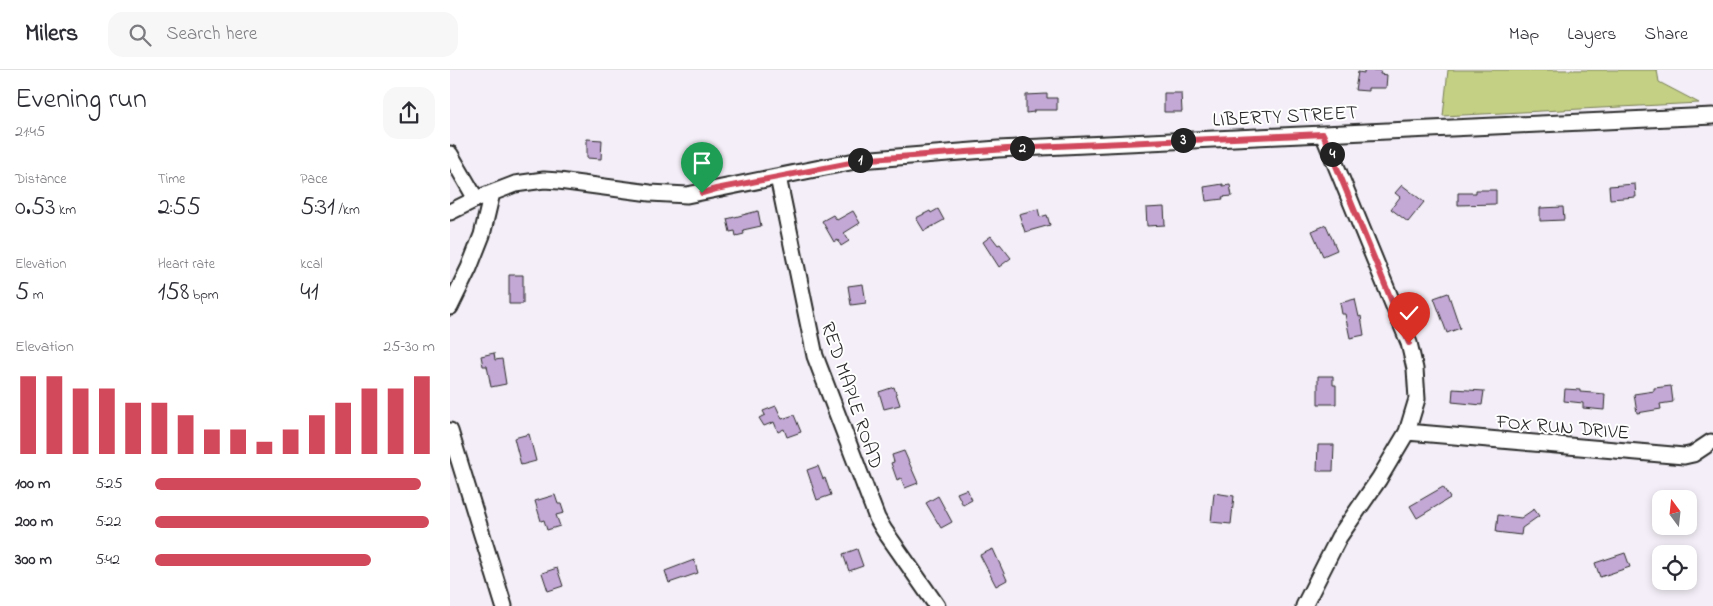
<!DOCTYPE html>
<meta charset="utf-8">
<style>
:root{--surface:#fff;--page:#f7f7f7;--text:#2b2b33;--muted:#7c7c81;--line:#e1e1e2;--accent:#d1495b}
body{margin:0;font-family:"Indie Flower",sans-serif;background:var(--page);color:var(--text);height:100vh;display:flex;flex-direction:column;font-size:19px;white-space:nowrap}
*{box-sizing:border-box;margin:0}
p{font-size:16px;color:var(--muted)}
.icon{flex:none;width:28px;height:28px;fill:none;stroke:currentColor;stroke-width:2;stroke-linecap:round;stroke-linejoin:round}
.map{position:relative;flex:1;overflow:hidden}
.panel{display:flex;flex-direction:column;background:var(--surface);width:450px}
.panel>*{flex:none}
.needle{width:32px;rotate:345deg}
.tools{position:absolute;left:1202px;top:420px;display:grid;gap:10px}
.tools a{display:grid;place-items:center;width:45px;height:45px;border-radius:10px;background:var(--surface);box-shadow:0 2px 8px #0003;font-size:25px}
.pin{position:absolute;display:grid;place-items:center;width:42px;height:42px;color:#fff;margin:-51px -21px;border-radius:50% 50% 50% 0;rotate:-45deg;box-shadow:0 0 5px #0007}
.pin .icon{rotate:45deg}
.km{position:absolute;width:25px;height:25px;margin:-12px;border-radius:50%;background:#222;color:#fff;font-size:14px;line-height:25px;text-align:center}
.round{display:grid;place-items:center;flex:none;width:52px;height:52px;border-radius:15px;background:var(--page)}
.overview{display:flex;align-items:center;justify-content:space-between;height:85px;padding:0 15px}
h1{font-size:28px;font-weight:600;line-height:38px}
.metrics{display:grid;grid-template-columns:repeat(3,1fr);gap:8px;height:85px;padding:5px 15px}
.metrics div{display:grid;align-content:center}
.metrics b{font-size:25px;font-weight:600}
.metrics small{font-size:14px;font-weight:400}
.metrics p{font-size:14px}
.chart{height:140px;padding:10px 15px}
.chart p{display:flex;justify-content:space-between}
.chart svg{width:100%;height:90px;margin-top:5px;stroke:var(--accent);stroke-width:6}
ul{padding:0 15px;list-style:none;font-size:16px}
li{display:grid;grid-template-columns:80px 60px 1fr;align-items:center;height:38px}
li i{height:12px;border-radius:6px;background:var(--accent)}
header{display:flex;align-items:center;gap:30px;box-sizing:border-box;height:70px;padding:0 25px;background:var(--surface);border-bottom:1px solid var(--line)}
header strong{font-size:24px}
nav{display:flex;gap:28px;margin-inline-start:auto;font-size:18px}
.search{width:350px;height:45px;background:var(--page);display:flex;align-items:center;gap:12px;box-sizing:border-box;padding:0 18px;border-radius:15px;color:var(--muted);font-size:19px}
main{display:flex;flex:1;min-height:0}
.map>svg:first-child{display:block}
.green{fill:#c4d083;stroke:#787e57}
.building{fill:#c3a8d5;stroke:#2b2b2b}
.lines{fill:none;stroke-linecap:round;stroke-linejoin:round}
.minor-casing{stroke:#2b2b2b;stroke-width:19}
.minor{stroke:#fff;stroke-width:15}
.route-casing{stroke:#fff;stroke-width:10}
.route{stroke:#d1495b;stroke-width:6}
.labels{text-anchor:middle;stroke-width:4;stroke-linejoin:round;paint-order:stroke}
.street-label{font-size:20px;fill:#2b2b2b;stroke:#fff}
</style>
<header>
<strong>Milers</strong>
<div class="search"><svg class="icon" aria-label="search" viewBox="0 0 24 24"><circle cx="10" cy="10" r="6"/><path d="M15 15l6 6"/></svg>Search here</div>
<nav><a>Map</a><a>Layers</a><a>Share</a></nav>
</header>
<main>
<section class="panel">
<div class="overview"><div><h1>Evening run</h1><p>21:45</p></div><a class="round"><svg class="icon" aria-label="share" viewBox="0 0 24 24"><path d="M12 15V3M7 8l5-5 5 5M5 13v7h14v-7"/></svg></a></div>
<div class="metrics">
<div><p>Distance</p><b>0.53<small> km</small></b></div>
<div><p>Time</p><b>2:55</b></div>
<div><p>Pace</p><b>5:31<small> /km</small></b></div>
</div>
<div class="metrics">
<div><p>Elevation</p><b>5<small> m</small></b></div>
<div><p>Heart rate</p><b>158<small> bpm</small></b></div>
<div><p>kcal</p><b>41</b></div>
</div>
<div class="chart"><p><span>Elevation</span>25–30 m</p>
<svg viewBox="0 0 160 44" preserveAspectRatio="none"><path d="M5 44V6M15 44V6M25 44V12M35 44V12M45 44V19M55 44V19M65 44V25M75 44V32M85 44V32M95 44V38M105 44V32M115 44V25M125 44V19M135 44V12M145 44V12M155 44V6"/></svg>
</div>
<ul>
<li><b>100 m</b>5:25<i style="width:95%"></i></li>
<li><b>200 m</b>5:22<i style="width:98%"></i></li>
<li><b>300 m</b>5:42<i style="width:77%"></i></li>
</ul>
</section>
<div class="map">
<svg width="1263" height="536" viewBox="0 0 1263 536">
<rect width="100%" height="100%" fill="#f3eef7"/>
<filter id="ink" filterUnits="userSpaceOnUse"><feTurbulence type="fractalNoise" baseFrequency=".02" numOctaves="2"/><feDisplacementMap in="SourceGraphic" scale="10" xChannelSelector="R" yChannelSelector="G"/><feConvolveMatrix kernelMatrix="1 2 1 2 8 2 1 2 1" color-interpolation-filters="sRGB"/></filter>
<g filter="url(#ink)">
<path class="green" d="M998,0H1207L1209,12L1249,33L993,46Z"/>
<path class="building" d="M914,0H931L930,4L937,5L936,18H918V21L905,20L908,2L914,3Z
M714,23H731L732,42H714Z
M597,24V28H607V40H584V42L576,43V25Z
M137,69L152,70L151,89L137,88Z
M773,114V116L780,115L782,126L772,127L773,129L756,131L754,117Z
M1185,114L1186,127L1160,129L1159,116Z
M952,115L974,132L958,152L941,139L950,127L945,123Z
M1026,120H1046V134L1008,135V123H1026Z
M714,137L715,155L697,156L696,138Z
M1113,137L1114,150L1090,151V138Z
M488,139L494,150L474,161L466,148L480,141L481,143Z
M588,139L590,147L597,145L600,155L575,162L569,144Z
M308,141L311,156L293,160L294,164L286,166L285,161L280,162L277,149Z
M403,141L410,153L394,163L399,171L391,176L388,170L384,172L372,151L383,145L387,150Z
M876,155L887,180L873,186L862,161Z
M541,166L548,175L550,174L561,188L549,197L533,172Z
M59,205H73V234H59Z
M413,214L416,233L401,235L398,216Z
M998,223L1010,258L997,263L984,228Z
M905,229L909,247L911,246L914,265L900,268L895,244H892L890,233Z
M44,283L45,290L52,289L56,314L41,317L37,296H33L31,286Z
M868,306H883V315H886V334H868Z
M1221,316L1223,332L1210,334L1211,339L1187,343L1184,324L1204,321V318Z
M444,317L450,335L434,339L429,322Z
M1003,319L1034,321L1032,335L1002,332Z
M1115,319L1130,320V322L1155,324L1154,340L1133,338V333L1114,331Z
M326,336L332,349L344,345L351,362L337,367L334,359L328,362L324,352L314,356L309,348L315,345L313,341Z
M79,364L86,391L71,395L64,368Z
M868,375H884L883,401H867Z
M454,381L468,413L455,418L451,408L447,410L441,393L444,392L442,385Z
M368,396L373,409L375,408L381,425L367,430L357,400Z
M993,417L1000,428L967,448L960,436Z
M517,419L522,430L513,435L507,423Z
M764,423L784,426L781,454L761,452Z
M105,425L108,434H111L114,443L106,445L110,456L97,460L94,450L91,451L85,431Z
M488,426L502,452L491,458L476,433Z
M1084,439L1089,446L1072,458L1071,465L1046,462L1048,445L1071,448Z
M407,479L413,496L399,501L393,484Z
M543,479L557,510L546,516L530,485Z
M1175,483L1180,497L1150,507L1145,493Z
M244,490L248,503L219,513L215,501Z
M107,498L113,516L98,521L92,503Z"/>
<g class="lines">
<defs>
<path id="minor" d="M0,84L26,129
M328,107L365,286L427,448L434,460L487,536
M0,142L26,129L65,114L94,110L109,111L200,123L237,125L410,90L548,79L1263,46
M0,237L19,198L32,165L42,123
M0,361L54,536
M957,362L1234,386L1243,384L1261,372
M854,536L889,467L929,409L957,362L967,329L965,299L959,273L873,64"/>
</defs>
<use href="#minor" class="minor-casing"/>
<use href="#minor" class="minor"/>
</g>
</g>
<g class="lines" filter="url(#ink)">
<defs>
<path id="route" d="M252,123L266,119L421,89L585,77L873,64L959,273"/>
</defs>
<use href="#route" class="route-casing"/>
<use href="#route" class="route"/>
</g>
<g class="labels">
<g class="street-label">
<text transform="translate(835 45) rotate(-3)" y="7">LIBERTY STREET</text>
<text transform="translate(403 325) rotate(71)" y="7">RED MAPLE ROAD</text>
<text transform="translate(1113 356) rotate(5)" y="7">FOX RUN DRIVE</text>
</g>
</g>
</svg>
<div class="tools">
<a><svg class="needle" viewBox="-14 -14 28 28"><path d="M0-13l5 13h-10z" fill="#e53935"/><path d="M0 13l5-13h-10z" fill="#7c7c81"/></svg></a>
<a><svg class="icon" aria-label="locate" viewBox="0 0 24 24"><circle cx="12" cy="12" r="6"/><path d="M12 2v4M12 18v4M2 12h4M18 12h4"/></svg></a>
</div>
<div class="pin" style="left:252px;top:123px;background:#1e9e55"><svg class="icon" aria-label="arrive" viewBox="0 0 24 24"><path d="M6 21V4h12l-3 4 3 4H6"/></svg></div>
<div class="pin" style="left:959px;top:273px;background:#d93025"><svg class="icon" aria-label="check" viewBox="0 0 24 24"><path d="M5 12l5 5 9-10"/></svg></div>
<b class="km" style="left:410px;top:90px">1</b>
<b class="km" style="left:572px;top:78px">2</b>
<b class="km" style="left:733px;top:70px">3</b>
<b class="km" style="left:882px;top:84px">4</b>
</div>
</main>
